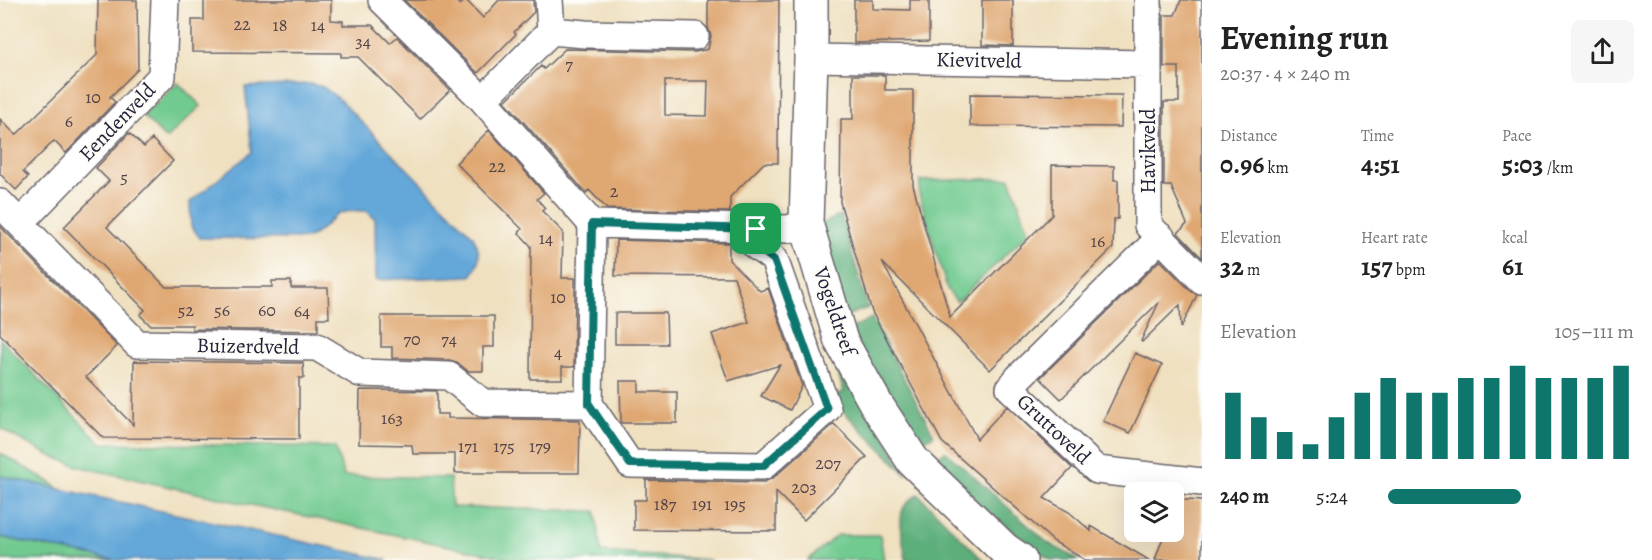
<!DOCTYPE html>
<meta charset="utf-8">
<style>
:root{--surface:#fff;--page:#f6f6f6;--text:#222;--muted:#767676;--accent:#0f766e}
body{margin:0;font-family:Alegreya,serif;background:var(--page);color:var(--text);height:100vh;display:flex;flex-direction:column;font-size:22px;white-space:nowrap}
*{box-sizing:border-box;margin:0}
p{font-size:20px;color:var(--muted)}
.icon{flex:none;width:33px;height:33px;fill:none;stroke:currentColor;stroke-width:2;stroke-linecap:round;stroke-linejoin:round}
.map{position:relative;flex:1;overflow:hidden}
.drawer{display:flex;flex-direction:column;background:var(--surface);width:450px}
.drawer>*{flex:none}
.controls{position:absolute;left:1124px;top:482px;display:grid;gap:12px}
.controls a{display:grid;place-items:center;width:60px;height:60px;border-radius:9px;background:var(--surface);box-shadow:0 6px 24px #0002;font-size:30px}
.pin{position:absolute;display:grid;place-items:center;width:51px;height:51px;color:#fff;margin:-26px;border-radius:12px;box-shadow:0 3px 9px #0006}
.round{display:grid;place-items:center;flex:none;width:63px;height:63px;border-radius:9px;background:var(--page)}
.overview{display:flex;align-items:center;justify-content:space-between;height:102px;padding:0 18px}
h1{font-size:33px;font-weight:600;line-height:45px}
.figures{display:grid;grid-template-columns:repeat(3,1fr);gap:9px;height:102px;padding:6px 18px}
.figures div{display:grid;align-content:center}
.figures b{font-size:26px;font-weight:600}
.figures small{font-size:16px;font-weight:400}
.figures p{font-size:16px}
.chart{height:168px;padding:12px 18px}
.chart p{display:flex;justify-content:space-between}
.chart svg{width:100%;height:108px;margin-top:6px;stroke:var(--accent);stroke-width:6}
ul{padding:0 18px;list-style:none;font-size:20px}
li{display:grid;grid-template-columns:96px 72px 1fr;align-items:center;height:45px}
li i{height:15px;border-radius:8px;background:var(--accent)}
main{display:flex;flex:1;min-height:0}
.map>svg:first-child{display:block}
.green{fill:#71ca90;stroke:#4a7666;stroke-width:1.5}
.forest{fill:#5cae7a;stroke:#3f685a;stroke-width:1.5}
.water{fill:#64a8d9;stroke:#43658a;stroke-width:1.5}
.building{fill:#dfa772;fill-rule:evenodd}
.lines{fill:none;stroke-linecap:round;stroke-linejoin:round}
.street-casing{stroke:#6a646a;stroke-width:30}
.secondary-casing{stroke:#6a646a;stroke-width:36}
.street{stroke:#fff;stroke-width:27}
.secondary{stroke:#fff;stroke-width:33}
.route-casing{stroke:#fff;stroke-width:12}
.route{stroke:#0f766e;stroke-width:8}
.labels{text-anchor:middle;stroke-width:4.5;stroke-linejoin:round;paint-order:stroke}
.number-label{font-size:18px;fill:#514349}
.street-label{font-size:21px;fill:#22223b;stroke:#fdfcf7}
</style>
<main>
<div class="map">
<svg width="1202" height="560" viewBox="0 0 1202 560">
<rect width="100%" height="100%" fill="#fdfcf7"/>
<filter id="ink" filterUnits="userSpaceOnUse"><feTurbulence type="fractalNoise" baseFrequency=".0167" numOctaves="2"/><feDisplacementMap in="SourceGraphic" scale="12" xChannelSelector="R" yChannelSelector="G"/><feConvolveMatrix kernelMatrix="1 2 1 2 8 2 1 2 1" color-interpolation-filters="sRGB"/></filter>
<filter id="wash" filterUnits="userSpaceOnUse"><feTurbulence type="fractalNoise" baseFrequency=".008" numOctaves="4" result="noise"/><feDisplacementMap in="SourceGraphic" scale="24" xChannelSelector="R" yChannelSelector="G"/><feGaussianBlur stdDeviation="1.35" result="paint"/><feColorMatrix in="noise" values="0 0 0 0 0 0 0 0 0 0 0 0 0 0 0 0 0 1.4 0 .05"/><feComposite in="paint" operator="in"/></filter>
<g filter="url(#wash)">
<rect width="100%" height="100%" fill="#efe0c0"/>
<path class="green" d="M178,83L201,106L166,139L143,116Z
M1010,178L1029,232L957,302L947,289L919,194L920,181Z
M0,339L101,443L335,447L344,476L450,478L452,507L596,511L601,552L711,560H516L232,501L81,467L51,456L8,433L0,427Z
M0,453L53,484L60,489L0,476Z
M837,535H880L884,560H808Z
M0,537L114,560H0Z"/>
<path class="forest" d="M841,215L868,308L840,318L815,227Z
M872,318L934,435L912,447L846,331Z
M824,331L907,475L841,409L835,396L844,392Z
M945,451L1048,543L1079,560H1051L1027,545L931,464Z
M918,494L980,557L984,560H906C904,547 897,518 904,507C907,502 914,497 918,494Z"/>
<path class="water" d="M310,84L323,87L339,99L473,236C481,252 481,262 471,276L376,280L375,219L367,211C326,208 336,224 307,239L200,238L191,226L190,202L252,152L245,87Z
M0,476L388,560H114L0,537Z"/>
<g id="blocks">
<path class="building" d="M98,0H137L138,69L110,97L115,102L66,153L54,141L23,172L28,177L16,190L0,174V119L16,135L97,55Z
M204,0H331V20L343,21V25H372L390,43L397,37L450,90L420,119L358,57H341V53L192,52V20H204Z
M404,0H455L460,5L466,0L483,18L499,0H533L534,12L514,32L516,34L478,73Z
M708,0H779L778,163H764L730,197V212L607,209L589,190L586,193L505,101L541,66L544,69L565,49L695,52L708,49L711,36L708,27ZM665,81H708L707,116L665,115Z
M854,0H873V9L910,10V0H929V41L854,43Z
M982,0H1013V46L982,45Z
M1181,0H1202V258L1178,233L1187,224L1171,186H1164V102H1179V67H1164V15H1175Z
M853,75H885V90H913V185L950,317L1052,215V165L1114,166V180H1118V219H1114L1113,248L990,370L882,262L977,439L1007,406L1072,468L1044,498L1069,512L1091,531V526L1149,560H1085L1053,541L942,442L872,312L840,202L841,119H853Z
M970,94L1122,95L1121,127L970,126Z
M489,130L544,193L537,199L545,208L542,211L563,232L562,278H575L574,367H562V379H530L531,246L519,233L522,229L456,163Z
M129,133L144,147L152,139L173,161L107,227L166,287H272V281H291V288H328L329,318H318V331L192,329V325H150L140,315L145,310L64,227L109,181L96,168Z
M0,226L117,346L86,377L133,425L134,361L303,363L304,378H299V439L103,438L0,334Z
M616,240L729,243V260L760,291L768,288L802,386L790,410L761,396L780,365L728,381L712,334L749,322L734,277L615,276Z
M1160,260L1191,291L1197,295L1181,328L1180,305L1142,342L1141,341L1159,302L1061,399L1040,378Z
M615,313H666L667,344H615Z
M381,316H494V347H483V371H468L459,364L450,360L392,358V347H381Z
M1135,353L1162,365L1130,433L1103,421Z
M620,381H639V392H677V423H621Z
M360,390L437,391V414H448V418L580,420L579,473H455V454H413L412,445L359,444Z
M834,424L867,457L804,520L776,492V531L634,530V500H646V480L764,482L773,478Z
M1173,499L1202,501V560H1155L1163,537L1173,532Z"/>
</g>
</g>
<g filter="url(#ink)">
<use href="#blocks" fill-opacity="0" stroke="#6a646a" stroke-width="1.5"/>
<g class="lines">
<defs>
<path id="street" d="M382,0L483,100L592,224
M549,0L551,31
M1148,0V225L1202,280
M811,58L1147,64
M483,100L551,31L585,34L695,36
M0,203L137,344L317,347L360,373L449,376L483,403L589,404L630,464L763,466L827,409L774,259L756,246V229
M20,223L162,76L165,0
M592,224L789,229L806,223
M1161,237L1019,377L1010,388L1097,470L1202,482
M589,404L592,224"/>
<path id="secondary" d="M811,0V58L806,223L841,341L876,404L913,461L1004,549L1020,560"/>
</defs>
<use href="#street" class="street-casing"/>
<use href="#secondary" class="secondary-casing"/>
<use href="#street" class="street"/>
<use href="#secondary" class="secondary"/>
</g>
</g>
<g class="lines" filter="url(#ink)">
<defs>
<path id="route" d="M592,224L756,229V246L774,260L827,409L763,466L630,464L589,404Z"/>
</defs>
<use href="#route" class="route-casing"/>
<use href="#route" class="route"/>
</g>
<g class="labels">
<g class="number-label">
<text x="242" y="30">22</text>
<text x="280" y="31">18</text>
<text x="318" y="31">14</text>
<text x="363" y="47">34</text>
<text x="569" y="70">7</text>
<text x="93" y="103">10</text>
<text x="69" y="127">6</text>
<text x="497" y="172">22</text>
<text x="124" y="183">5</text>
<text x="614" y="197">2</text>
<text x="546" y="244">14</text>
<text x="1098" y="247">16</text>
<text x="558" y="303">10</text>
<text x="186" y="316">52</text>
<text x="222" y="316">56</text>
<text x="267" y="316">60</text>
<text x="302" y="317">64</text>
<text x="412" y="345">70</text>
<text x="449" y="345">74</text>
<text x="558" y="358">4</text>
<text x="392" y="424">163</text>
<text x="468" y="452">171</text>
<text x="504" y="452">175</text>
<text x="540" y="452">179</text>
<text x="828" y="469">207</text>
<text x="804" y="493">203</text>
<text x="665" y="510">187</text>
<text x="702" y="510">191</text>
<text x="735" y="510">195</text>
</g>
<g class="street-label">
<text transform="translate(979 60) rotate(1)" y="7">Kievitveld</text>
<text transform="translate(117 122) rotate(-46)" y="7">Eendenveld</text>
<text transform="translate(1148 151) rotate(-90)" y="7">Havikveld</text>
<text transform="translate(835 311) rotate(71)" y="7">Vogeldreef</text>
<text transform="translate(248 346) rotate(1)" y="7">Buizerdveld</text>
<text transform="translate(1054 429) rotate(43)" y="7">Gruttoveld</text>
</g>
</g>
</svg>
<div class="controls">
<a><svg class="icon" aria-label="layers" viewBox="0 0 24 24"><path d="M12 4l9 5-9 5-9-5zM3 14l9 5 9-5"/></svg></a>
</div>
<div class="pin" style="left:756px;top:229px;background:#1e9e55"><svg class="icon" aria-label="arrive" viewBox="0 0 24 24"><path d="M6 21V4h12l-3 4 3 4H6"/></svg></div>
</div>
<section class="drawer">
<div class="overview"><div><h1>Evening run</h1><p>20:37 · 4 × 240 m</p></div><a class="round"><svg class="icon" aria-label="share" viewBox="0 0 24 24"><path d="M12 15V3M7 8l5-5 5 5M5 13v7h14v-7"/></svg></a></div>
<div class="figures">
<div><p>Distance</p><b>0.96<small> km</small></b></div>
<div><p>Time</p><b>4:51</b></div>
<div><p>Pace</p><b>5:03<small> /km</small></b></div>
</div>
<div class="figures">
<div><p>Elevation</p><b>32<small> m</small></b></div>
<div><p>Heart rate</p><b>157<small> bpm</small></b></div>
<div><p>kcal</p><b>61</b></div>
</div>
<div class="chart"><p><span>Elevation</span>105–111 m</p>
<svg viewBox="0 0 160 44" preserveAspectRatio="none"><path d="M5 44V17M15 44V27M25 44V33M35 44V38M45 44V27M55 44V17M65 44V11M75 44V17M85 44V17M95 44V11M105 44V11M115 44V6M125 44V11M135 44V11M145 44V11M155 44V6"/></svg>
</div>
<ul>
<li><b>240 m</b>5:24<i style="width:54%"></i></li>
</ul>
</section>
</main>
